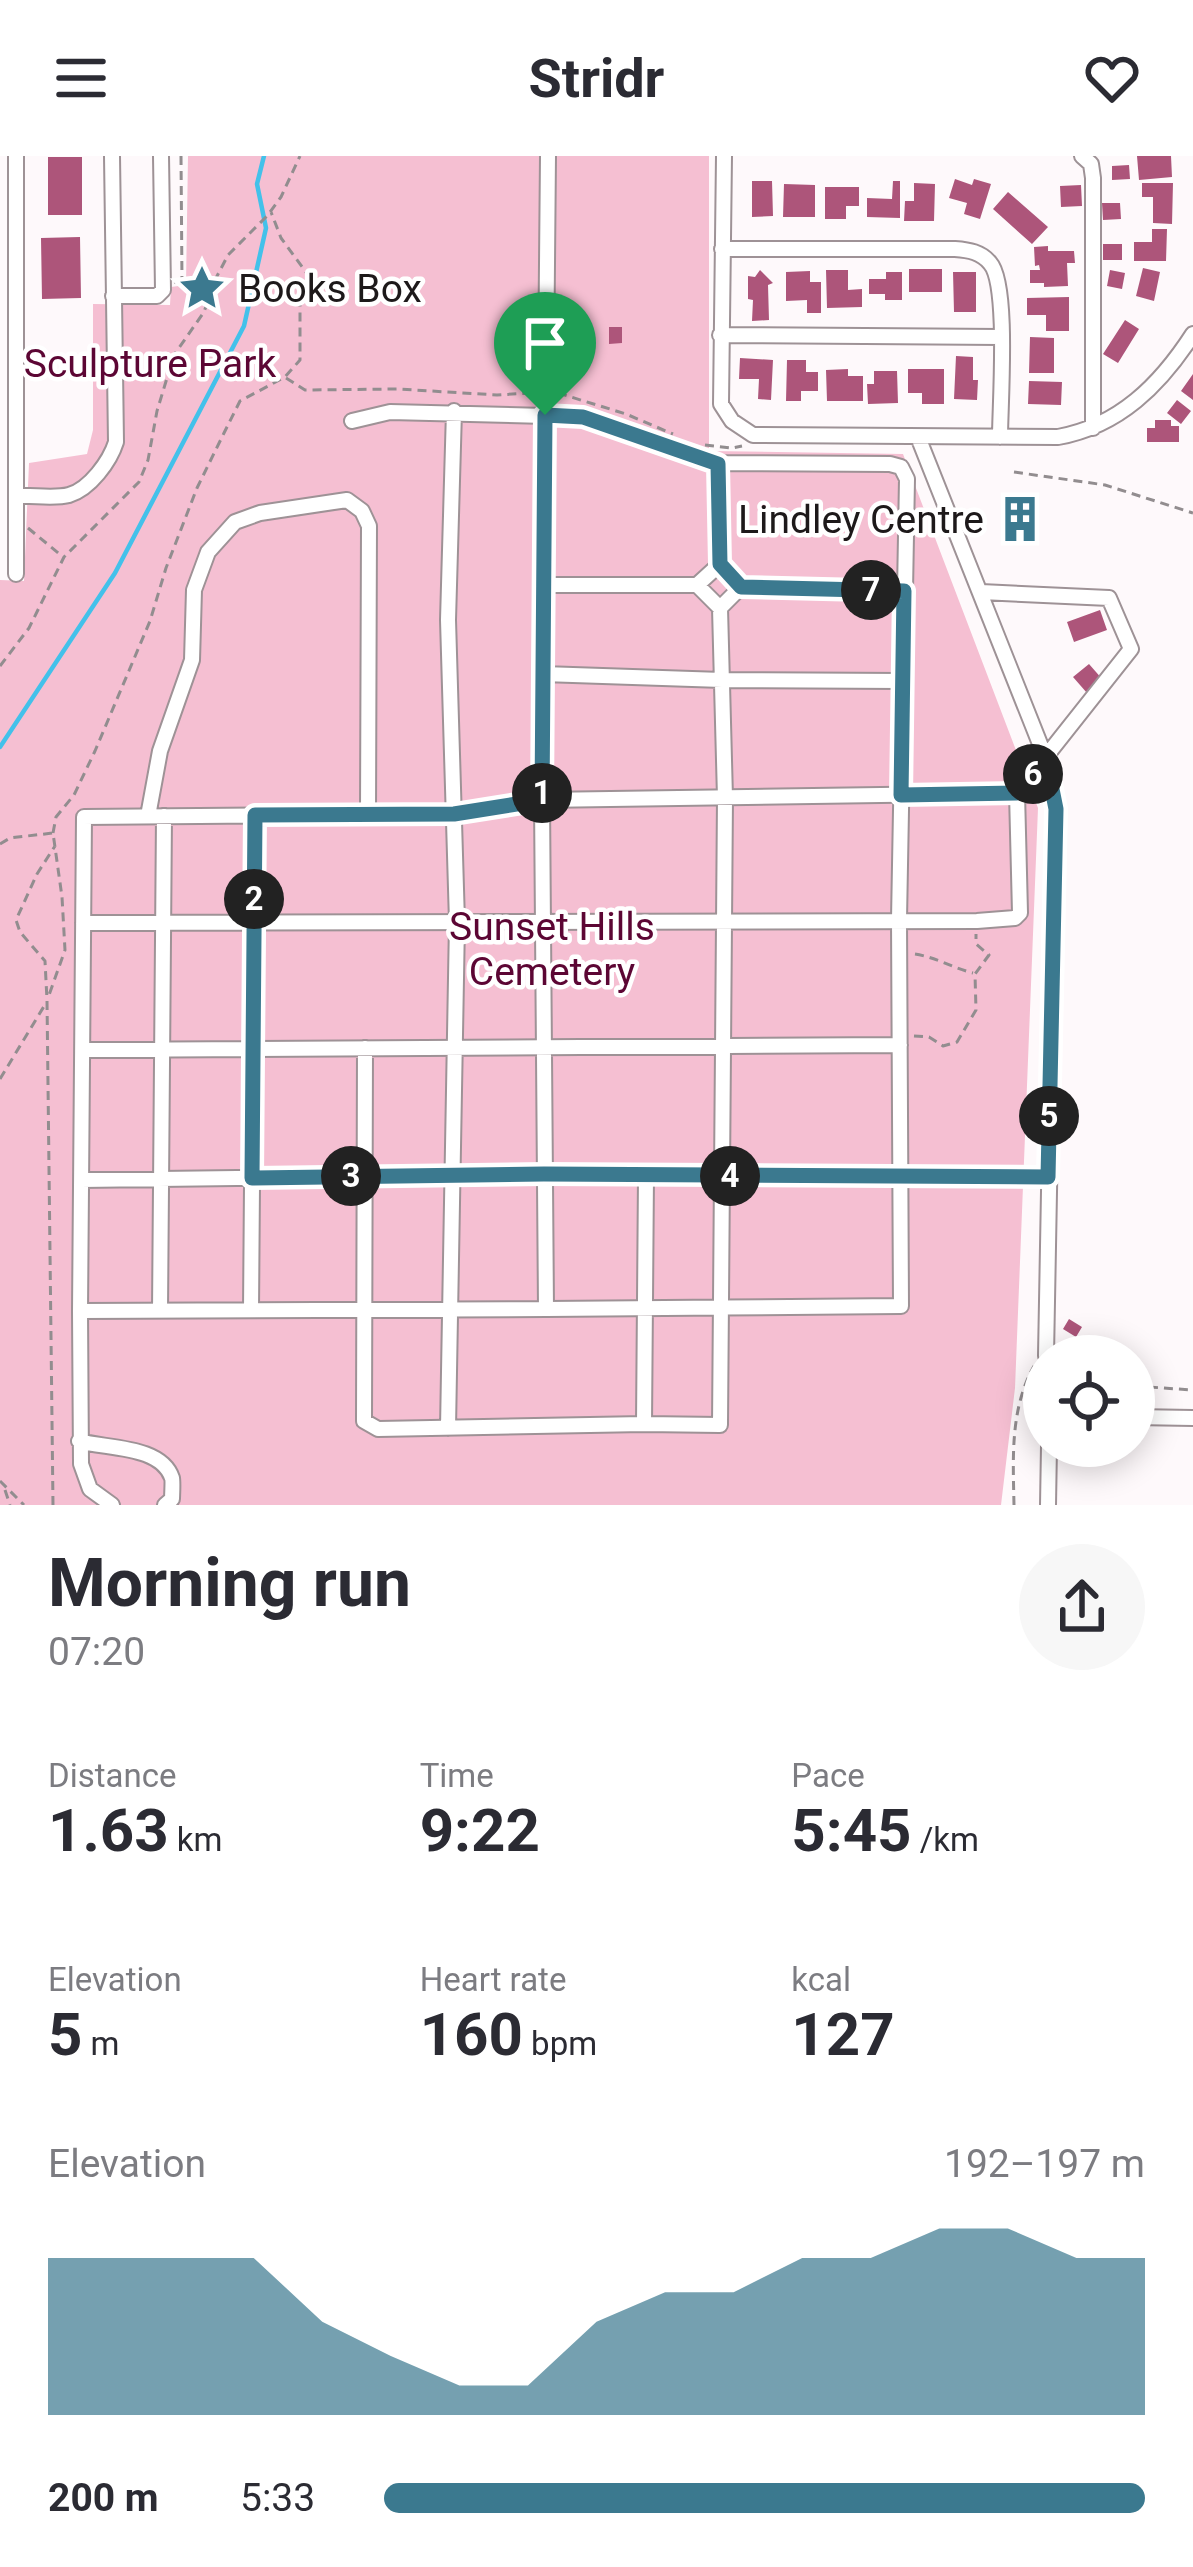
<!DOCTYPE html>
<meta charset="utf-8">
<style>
:root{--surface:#fff;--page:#f7f7f7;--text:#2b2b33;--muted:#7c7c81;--accent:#3b798f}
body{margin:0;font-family:Roboto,sans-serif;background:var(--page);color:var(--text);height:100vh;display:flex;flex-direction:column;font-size:45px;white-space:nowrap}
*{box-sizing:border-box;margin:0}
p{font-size:39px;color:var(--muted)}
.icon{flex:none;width:66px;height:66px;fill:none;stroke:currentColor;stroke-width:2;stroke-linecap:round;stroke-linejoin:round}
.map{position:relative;height:1349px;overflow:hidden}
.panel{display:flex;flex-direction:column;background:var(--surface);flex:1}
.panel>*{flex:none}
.buttons{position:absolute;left:1023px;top:1179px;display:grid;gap:24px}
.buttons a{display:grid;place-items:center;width:132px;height:132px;border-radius:50%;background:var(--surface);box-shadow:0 6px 30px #0003;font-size:60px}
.pin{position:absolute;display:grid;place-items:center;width:102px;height:102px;color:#fff;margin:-123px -51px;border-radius:50% 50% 50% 0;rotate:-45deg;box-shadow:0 0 12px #0007}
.pin .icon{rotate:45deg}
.km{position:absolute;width:60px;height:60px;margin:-30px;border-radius:50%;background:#222;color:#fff;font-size:33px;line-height:60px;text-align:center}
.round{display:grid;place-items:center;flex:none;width:126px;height:126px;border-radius:63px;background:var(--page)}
.headline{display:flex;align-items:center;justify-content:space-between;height:204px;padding:0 48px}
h1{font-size:66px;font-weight:700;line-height:90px}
.stats{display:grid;grid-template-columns:repeat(3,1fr);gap:18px;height:204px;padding:12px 48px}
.stats div{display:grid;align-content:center}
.stats b{font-size:60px;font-weight:700}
.stats small{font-size:33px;font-weight:400}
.stats p{font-size:33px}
.chart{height:336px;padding:24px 48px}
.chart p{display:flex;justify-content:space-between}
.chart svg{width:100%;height:216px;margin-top:12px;fill:var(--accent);opacity:.7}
ul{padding:0 48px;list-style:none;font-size:39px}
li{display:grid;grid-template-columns:192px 144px 1fr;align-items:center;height:90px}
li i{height:30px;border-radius:15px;background:var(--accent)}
header{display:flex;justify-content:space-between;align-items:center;height:156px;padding:0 48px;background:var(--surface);font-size:54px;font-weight:700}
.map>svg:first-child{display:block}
.green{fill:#f5bfd2}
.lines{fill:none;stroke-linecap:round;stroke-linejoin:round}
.stream{stroke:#43c1ea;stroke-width:4.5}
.building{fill:#ad557a}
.minor-casing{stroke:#9e9296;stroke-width:18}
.path{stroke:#928d8f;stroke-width:3;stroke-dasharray:9 6;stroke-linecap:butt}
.minor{stroke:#fff;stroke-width:14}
.route-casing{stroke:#fff;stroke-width:24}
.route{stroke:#3b798f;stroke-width:15}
.labels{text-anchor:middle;stroke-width:9;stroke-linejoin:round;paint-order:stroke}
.poi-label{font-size:39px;fill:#1d191a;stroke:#fff;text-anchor:start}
.park-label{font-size:39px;fill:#5c0634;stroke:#fff}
</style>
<header><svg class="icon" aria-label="menu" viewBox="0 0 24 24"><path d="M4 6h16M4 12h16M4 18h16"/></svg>Stridr<svg class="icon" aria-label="heart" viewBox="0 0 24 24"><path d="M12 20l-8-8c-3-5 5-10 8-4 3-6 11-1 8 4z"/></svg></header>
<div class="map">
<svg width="1193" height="1349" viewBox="0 0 1193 1349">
<rect width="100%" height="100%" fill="#fef9fb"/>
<path class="green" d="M188,0H709V295L903,298L1038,652L1015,1232L1001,1349H0V424L24,425L29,307L87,298L93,274V148L170,149L171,131L186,129Z"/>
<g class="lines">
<path class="stream" d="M0,591L115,417L244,170L266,72L257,28L264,0"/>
</g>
<path class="building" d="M1137,0H1171L1172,21L1139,24Z
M48,1H82V59H48Z
M1129,9L1130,23L1112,24V10Z
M955,23L972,29L974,23L991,28L980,63L964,58L967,47L949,42Z
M752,25H772L773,60L752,61Z
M893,25H900V62L867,61V42L892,43Z
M914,27L935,28L934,65H904L905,45H914Z
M1142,27H1173L1172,68L1153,67V41H1142Z
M784,28L815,29V61H783Z
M1081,29L1082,50L1061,51L1060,30Z
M825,31H859V50H846V63H825Z
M1008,36L1048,71L1032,88L993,53Z
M1102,47H1120L1121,63L1103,64Z
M1152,73H1167L1166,105H1134V86H1152Z
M80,81L81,142L42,143L41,82Z
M1103,88H1122V104H1103Z
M1048,90V95H1074L1075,107H1067L1068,130L1044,131V127H1030V114H1040L1039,109L1035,110L1034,91Z
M1143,112L1160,116L1154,145L1136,140Z
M909,113H942V136H909Z
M760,114L773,127L768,129L769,164L752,165L753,144L748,143V120L755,121Z
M826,114H848V134L862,133V151L827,152Z
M1110,114L1125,117L1122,133L1107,130Z
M810,115V126H821V157H807V144L786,145V116Z
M886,116H902V144H885V138H869V123H886Z
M953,116H976V156H954Z
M1069,141V175H1046V159H1027V142Z
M1125,164L1139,173L1118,207L1103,198Z
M609,171H622V187L609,188Z
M1030,181L1054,182V217H1029Z
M956,200L973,201V224H978L977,244L954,243Z
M740,202L773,204L771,244L758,243L759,223H739Z
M787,204H806V216H818V235H801V245H786Z
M848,213V220H863V245H827L826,214Z
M908,213H944V248H922V237H908Z
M874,215H897L898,247L868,248L867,228H874Z
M1193,218V244L1181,235Z
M1029,225L1062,226L1061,249L1028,248Z
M1177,244L1191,255L1181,268L1167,257Z
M1155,264H1171V270H1179V286H1147V272H1155Z
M1036,339V371H1030V383H1004V356H1010V340Z
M1100,454L1107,474L1074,486L1067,466Z
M1089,508L1103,524L1087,537L1073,521Z
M1069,1163L1082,1171L1076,1181L1063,1173Z"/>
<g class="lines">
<defs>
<path id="minor" d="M16,0V418
M548,0L542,644L1017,637
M724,0L721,248L732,265L753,279L1058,281C1119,270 1160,229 1193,178
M1082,0L1091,8L1093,22V272
M722,93H955C969,94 981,96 990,107C1009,128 1000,248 1000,281
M113,140H157L163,134L161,0
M720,179L1001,181
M352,265L390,256L583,261L712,307L890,308L901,311L907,323L905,435
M918,281L1048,608L1056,653L1046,1200
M718,307L720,408
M17,340C33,339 54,343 69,339C90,333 110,305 116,286L112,0
M543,429H697
M720,452L697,429L720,408L741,431
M543,518L722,524L903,525
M542,644L546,1153L80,1155L84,661L454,658Z
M148,660L160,595L192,504L194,434L208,396L235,366L260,357L347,344L362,355L369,370L368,658
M83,767L977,765L1015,762L1020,757L1017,637L1131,493L1109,442L981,436
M365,892L364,1265L378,1273L644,1268
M82,894L900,889
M81,1024L545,1018L646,1020
M546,1153C664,1152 783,1151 901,1150L899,764L905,435L741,431L720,452L725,642L720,1269L644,1268L646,1020C780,1020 914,1021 1048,1021
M251,1154L255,659
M80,1155L81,1308L90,1333L112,1349
M160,1155L164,660
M1134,1261L1193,1262
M448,1272L457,766L448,464L454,255
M79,1285C106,1293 161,1289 172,1322C173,1325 172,1340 172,1343L165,1349
M1048,1349L1049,1290"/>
</defs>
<use href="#minor" class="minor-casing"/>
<path class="path" d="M181,0L182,126
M174,126L212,127
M286,222L305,234L398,233L497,239L531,237
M558,237L626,258L673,278
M705,289L732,292L742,290
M1014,316L1105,329L1193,357
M28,372L62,400
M0,510L29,472L64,401L139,326L148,304L157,255L174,199L204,156L215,124L228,99L267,60L281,41L300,0
M53,677L56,661L74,639L95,595L150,465L166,412L197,332L224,277L240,245L285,221L300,204V149L311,123L281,82L271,56
M0,688L10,682L53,677L62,741L65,794L49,839
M915,798C935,801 953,812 973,817
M914,880L929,881L943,890L957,886L976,854L975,818L989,799L976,788V778
M0,923L46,847
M1134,1230L1193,1234
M0,1325L24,1349
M5,1334L10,1349
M53,1349L47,844L45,805L20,776L16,764L37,718L55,690
M1014,1349C1013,1301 1010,1253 1034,1210"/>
<use href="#minor" class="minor"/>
</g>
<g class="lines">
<defs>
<path id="route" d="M545,259L583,261L718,308L720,408L741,431L904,435L901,639L1017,637L1046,603L1056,653L1048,1021L544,1018L252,1022L255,659L454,658L542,644Z"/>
</defs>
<use href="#route" class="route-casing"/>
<use href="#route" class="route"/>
</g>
<defs>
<symbol id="sight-bare" viewBox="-9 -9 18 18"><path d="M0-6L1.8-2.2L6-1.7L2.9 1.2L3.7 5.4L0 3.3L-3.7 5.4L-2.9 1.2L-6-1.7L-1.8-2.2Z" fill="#3b798f" stroke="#fff" stroke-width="2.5" paint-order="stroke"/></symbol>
<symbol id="building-bare" viewBox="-9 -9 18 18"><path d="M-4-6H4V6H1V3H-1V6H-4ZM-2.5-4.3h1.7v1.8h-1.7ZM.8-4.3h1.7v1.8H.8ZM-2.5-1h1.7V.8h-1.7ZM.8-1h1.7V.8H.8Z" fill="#3b798f" stroke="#fff" stroke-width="2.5" paint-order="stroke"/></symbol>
</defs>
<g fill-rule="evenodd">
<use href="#sight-bare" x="169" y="99" width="66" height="66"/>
<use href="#building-bare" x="987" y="330" width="66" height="66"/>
</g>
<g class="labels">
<g class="poi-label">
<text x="238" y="146">Books Box</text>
<text x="984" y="377" text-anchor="end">Lindley Centre</text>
</g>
<g class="park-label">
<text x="150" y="221">Sculpture Park</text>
<text x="552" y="784">Sunset Hills<tspan x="552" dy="45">Cemetery</tspan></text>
</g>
</g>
</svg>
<div class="buttons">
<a><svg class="icon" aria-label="locate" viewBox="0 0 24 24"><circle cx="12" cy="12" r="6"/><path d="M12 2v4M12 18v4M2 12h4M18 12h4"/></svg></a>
</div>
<div class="pin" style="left:545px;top:259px;background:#1e9e55"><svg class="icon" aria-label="arrive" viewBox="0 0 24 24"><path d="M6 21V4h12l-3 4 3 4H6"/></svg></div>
<b class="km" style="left:542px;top:637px">1</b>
<b class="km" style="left:254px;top:743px">2</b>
<b class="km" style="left:351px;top:1020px">3</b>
<b class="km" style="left:730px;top:1020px">4</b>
<b class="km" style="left:1049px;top:960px">5</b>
<b class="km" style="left:1033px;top:618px">6</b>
<b class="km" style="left:871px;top:434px">7</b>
</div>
<section class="panel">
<div class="headline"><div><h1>Morning run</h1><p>07:20</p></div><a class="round"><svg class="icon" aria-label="share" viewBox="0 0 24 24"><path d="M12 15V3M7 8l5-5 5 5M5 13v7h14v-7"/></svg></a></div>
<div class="stats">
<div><p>Distance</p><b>1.63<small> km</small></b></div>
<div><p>Time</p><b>9:22</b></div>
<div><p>Pace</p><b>5:45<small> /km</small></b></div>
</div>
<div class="stats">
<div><p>Elevation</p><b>5<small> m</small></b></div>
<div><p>Heart rate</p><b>160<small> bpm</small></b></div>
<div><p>kcal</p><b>127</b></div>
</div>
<div class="chart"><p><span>Elevation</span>192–197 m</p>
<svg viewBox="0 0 160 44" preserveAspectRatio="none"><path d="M0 44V12L10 12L20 12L30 12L40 25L50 32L60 38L70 38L80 25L90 19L100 19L110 12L120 12L130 6L140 6L150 12L160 12V44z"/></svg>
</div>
<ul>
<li><b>200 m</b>5:33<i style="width:100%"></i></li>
</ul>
</section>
